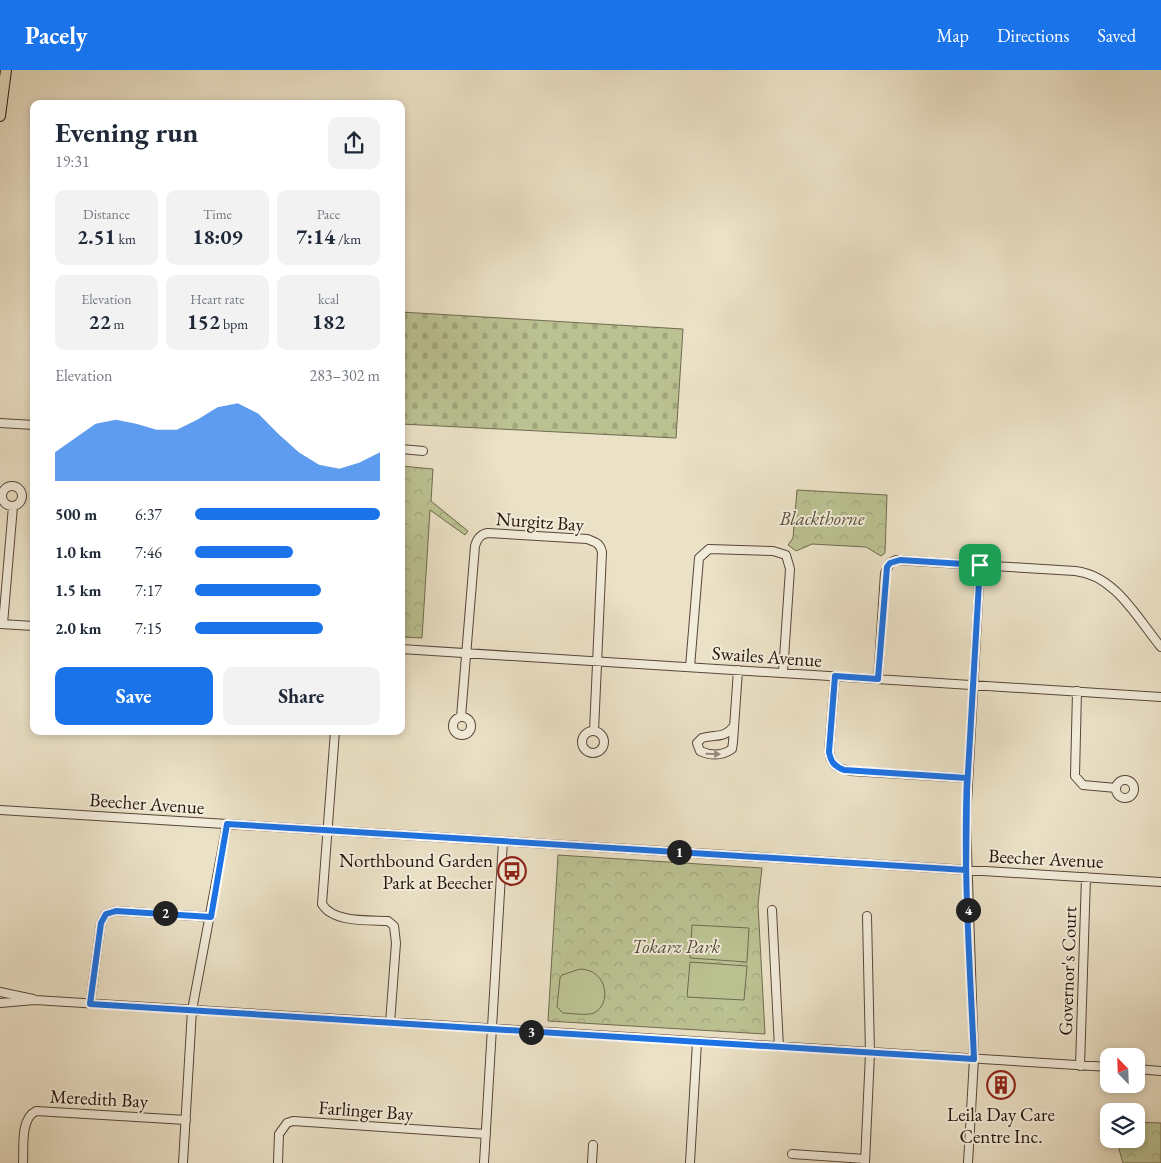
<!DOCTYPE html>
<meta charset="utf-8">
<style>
:root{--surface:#fff;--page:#f2f2f3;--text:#1f2937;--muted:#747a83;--accent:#1a73e8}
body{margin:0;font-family:"EB Garamond",serif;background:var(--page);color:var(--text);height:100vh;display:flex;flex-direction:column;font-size:19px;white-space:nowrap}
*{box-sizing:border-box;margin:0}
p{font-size:16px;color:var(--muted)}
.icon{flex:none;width:28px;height:28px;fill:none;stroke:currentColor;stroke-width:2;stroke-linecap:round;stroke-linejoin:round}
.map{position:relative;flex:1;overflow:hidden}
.sheet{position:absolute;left:30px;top:30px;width:375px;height:635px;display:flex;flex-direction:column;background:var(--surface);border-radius:10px;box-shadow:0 2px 8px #0003}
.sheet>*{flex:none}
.needle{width:32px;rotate:337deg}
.tools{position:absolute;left:1100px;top:978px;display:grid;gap:10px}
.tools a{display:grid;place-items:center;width:45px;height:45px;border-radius:10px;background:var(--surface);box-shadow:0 2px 8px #0003;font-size:25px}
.pin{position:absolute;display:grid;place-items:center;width:42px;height:42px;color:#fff;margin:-21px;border-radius:10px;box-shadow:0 2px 8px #0006}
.km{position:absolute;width:25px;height:25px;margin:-12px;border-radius:50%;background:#222;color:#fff;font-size:14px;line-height:25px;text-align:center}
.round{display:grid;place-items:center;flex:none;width:52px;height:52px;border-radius:10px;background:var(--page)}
.overview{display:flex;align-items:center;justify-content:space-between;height:85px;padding:0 25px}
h1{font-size:28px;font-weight:700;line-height:38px}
.stats{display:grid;grid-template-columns:repeat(3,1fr);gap:8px;height:85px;padding:5px 25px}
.stats div{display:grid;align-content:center;border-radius:10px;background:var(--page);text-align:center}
.stats b{font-size:21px;font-weight:700}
.stats small{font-size:14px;font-weight:400}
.stats p{font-size:14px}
.chart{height:140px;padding:10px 25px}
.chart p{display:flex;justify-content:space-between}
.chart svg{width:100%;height:90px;margin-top:5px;fill:var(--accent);opacity:.7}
.button{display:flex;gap:10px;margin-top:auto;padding:10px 25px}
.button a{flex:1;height:58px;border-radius:10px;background:var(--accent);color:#fff;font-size:20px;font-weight:700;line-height:58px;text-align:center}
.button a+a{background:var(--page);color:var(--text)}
ul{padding:0 25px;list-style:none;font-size:16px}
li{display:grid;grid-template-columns:80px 60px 1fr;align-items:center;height:38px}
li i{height:12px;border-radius:6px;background:var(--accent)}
header{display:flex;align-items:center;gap:30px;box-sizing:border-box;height:70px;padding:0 25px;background:var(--accent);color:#fff}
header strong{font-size:24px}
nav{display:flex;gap:28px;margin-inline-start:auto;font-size:18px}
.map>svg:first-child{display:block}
.cemetery{fill:url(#cemetery-stones);stroke:#706a4f}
.park{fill:url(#park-crowns);stroke:#706a4f}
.garden{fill:#bbc292;stroke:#706a4f}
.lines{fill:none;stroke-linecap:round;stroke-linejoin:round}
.minor-casing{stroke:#57463a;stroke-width:10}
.major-casing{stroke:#26130c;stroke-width:12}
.minor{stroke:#f2ecda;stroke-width:8}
.major{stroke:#ebe1c6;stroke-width:10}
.oneway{fill:#968a7d}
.route-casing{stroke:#fff;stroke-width:10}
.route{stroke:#1a73e8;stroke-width:6}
.labels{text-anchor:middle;stroke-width:4;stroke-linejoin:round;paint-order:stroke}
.park-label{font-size:19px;font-style:italic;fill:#5a503b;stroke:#f2ecda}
.street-label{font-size:19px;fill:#26130c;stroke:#f2ecda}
.poi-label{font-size:19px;fill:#26130c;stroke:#f2ecda;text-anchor:end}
</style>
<header>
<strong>Pacely</strong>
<nav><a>Map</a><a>Directions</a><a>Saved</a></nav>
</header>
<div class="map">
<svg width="1161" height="1093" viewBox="0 0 1161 1093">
<defs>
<pattern id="cemetery-stones" width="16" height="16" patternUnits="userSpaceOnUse" patternTransform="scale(1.25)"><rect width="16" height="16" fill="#bbc292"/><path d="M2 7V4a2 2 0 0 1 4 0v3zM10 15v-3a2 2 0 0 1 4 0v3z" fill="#a1a67d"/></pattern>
<pattern id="park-crowns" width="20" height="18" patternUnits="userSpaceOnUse" patternTransform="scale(1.25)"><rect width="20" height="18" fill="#bbc292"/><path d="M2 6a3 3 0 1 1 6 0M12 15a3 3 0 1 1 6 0" fill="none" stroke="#a1a67d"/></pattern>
</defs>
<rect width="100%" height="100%" fill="#ebe1c6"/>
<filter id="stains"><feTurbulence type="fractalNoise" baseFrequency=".004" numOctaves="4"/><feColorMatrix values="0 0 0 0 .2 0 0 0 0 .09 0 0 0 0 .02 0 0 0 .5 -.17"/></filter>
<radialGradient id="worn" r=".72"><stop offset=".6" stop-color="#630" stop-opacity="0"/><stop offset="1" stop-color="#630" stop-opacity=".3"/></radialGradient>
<path class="cemetery" d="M401,242L683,259L676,368L401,354Z"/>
<path class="park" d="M401,396L433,399L431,431L468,461L465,465L430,440L422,568L401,567Z
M797,420L887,425L885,483L881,486L866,477L812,474L796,481L788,475L793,468Z
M558,785L762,798L758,834L765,964L548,951Z
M1136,1052L1161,1053V1093H1123L1116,1069H1136Z"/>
<path class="garden" d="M692,855L749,858L747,892L690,888Z
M690,892L747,896L744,930L687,927Z
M580,899C609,900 611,935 594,943C586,946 571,943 563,943L557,937L560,908L562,905Z"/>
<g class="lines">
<defs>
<path id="minor" d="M0,353L34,355
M401,379L423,381
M2 426a10 10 0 1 1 20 0a10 10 0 1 1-20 0Z
M0,554L34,556
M3,554L13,436
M401,579L1161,627
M690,597L699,488L709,479L773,481L786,485L790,499L783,603
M835,606L829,681C831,696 838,699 851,701L967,708
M878,609L885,503L890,493L896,490L1075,501C1115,505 1137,548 1161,577
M1077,621L1075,706L1083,715L1116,718
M461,647L475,476C477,469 480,464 488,463L587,469C595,472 600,473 602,482L594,661
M453 656a9 9 0 1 1 18 0a9 9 0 1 1-18 0Z
M734,656C724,669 716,664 702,668L697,673L700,681C711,686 722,686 732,679L733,672L738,600
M335,661L322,834C333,853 369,850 388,851L394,856L396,873L390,953
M582 672a11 11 0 1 1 22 0a11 11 0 1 1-22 0Z
M1116 719a9 9 0 1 1 18 0a9 9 0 1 1-18 0Z
M0,740L1161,812
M772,840L779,977
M0,922L33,929
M0,933L35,930L1109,997
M90,934L101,853L106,844L116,841L211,847
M1080,996L1086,807
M1136,999L1161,1001
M792,1084L865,1089
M23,1093C24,1077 20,1049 36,1041L186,1050
M183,1093L192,940L227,754
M278,1093L279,1064L287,1053L293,1051L486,1064
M484,1093L503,771
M592,1093L593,1075
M690,1093L697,972
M865,1093L870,983L867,846
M968,1093L974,989L966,751L980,495"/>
<path id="major" d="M0,46L6,0"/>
</defs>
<use href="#minor" class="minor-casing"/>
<use href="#major" class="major-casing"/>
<use href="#minor" class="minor"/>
<use href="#major" class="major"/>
</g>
<defs><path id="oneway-solid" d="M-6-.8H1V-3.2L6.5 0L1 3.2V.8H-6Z" transform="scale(1.25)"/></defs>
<use class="oneway" href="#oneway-solid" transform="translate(713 684) rotate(1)"/>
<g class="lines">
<defs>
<path id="route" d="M980,495L967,720L966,800L227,754L211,847L116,841L106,844L101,853L90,934L974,989C970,896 963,801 967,708L844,700C834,696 831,692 829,682L835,606L878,609L887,497L890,493L900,490L980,495"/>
</defs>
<use href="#route" class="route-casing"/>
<use href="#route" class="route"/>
</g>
<defs>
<symbol id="bus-ring" viewBox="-11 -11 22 22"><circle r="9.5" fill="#f2ecda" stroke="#8f2418" stroke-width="1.5"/><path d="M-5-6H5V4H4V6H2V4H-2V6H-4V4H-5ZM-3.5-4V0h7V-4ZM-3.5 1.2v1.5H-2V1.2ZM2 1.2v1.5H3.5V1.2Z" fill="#8f2418"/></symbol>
<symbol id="building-ring" viewBox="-11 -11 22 22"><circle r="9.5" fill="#f2ecda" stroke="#8f2418" stroke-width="1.5"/><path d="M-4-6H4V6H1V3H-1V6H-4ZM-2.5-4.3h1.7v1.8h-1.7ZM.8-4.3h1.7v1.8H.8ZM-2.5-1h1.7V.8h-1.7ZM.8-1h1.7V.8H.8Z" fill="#8f2418"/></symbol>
</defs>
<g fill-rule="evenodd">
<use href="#bus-ring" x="496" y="785" width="32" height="32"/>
<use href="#building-ring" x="985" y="999" width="32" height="32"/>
</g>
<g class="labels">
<g class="park-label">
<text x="822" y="455">Blackthorne</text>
<text x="676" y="883">Tokarz Park</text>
</g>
<g class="street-label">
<text transform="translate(540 451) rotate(4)" y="7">Nurgitz Bay</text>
<text transform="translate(767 586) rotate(4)" y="7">Swailes Avenue</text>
<text transform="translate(147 733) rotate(4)" y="7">Beecher Avenue</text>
<text transform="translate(1046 788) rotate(3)" y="7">Beecher Avenue</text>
<text transform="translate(1067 901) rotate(-88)" y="7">Governor's Court</text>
<text transform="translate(99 1028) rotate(3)" y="7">Meredith Bay</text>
<text transform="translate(366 1040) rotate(4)" y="7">Farlinger Bay</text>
</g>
<g class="poi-label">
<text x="493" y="797">Northbound Garden<tspan x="493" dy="22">Park at Beecher</tspan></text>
<text x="1001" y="1051" text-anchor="middle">Leila Day Care<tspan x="1001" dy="22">Centre Inc.</tspan></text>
</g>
</g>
<rect width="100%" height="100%" filter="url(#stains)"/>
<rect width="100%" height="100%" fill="url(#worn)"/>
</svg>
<div class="tools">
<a><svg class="needle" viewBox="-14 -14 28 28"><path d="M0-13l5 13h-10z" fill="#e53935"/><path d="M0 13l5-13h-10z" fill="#747a83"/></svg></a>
<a><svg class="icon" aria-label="layers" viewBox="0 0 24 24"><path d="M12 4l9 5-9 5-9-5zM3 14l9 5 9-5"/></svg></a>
</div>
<div class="pin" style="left:980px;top:495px;background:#1e9e55"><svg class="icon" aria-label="arrive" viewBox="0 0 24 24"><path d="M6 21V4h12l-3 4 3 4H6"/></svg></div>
<b class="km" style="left:679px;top:782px">1</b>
<b class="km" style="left:165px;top:843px">2</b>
<b class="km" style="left:531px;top:962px">3</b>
<b class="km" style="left:968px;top:840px">4</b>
<section class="sheet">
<div class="overview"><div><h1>Evening run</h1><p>19:31</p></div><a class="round"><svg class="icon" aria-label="share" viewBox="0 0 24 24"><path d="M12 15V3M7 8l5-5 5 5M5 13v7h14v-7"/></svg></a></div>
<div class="stats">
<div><p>Distance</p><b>2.51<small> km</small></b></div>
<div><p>Time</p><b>18:09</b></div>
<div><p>Pace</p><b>7:14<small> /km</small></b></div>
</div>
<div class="stats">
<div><p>Elevation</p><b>22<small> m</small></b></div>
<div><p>Heart rate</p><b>152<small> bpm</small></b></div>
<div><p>kcal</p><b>182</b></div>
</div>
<div class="chart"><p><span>Elevation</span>283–302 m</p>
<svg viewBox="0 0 160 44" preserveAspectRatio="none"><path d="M0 44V30L10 23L20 16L30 14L40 16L50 19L60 19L70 14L80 8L90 6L100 11L110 21L120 30L130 36L140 38L150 35L160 30V44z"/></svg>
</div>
<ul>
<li><b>500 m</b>6:37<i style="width:100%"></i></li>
<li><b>1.0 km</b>7:46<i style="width:53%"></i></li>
<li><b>1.5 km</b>7:17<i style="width:68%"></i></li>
<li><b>2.0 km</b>7:15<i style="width:69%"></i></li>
</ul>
<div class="button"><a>Save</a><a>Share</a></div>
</section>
</div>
